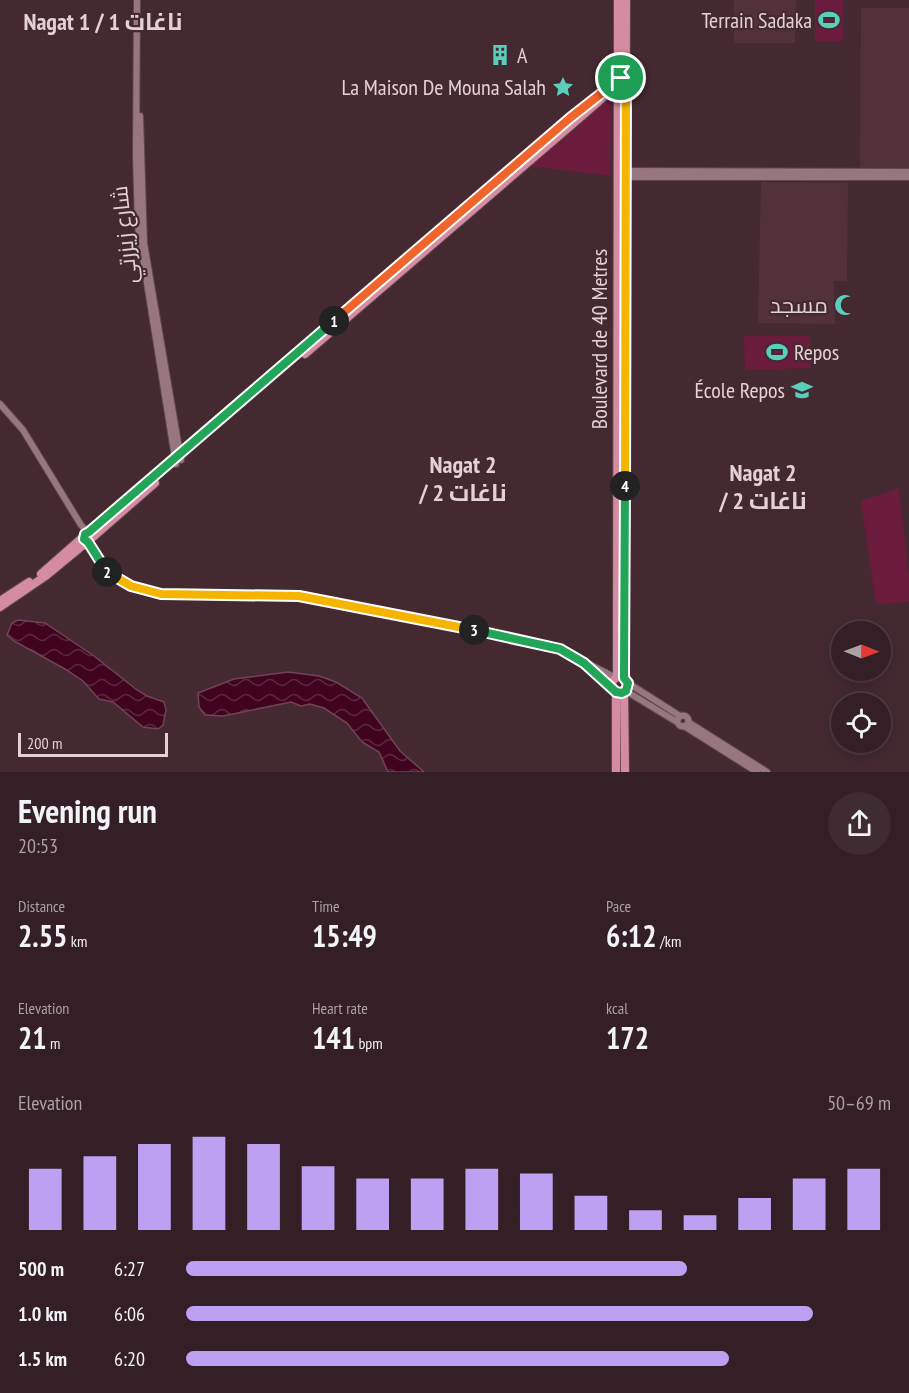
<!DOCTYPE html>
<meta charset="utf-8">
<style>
:root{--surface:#331f25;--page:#3e2c32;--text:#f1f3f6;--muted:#a9a2a7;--line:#4e3d42;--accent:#bca0f2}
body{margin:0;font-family:"PT Sans Narrow",Cairo,sans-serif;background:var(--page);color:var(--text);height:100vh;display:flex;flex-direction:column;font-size:22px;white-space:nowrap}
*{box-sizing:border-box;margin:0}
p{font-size:20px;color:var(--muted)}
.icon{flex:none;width:33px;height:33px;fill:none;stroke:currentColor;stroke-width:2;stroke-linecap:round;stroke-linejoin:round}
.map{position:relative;height:772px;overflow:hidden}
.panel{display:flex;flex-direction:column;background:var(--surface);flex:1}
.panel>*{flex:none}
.needle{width:39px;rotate:91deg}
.fabs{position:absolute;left:831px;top:621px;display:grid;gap:12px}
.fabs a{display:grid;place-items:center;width:60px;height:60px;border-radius:50%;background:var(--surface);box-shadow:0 3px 15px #0003,0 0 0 2px var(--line);font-size:30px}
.scale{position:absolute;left:18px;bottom:15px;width:150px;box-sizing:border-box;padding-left:6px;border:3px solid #e3d1d5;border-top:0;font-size:16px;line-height:21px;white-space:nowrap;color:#e3d1d5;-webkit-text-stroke:4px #442931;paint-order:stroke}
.pin{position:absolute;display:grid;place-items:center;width:51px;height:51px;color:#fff;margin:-26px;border:3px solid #fff;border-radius:50%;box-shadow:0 2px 6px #0007}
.km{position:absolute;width:30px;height:30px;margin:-15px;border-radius:50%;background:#222;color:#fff;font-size:16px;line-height:30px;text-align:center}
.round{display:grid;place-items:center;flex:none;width:63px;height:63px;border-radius:32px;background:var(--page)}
.headline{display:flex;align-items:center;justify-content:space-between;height:102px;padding:0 18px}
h1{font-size:33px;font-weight:800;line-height:45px}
.metrics{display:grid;grid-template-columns:repeat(3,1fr);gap:9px;height:102px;padding:6px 18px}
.metrics div{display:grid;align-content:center}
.metrics b{font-size:30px;font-weight:800}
.metrics small{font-size:16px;font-weight:400}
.metrics p{font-size:16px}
.chart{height:168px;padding:12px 18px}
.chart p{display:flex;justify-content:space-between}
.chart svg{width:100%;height:108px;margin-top:6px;stroke:var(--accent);stroke-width:6}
ul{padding:0 18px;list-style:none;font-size:20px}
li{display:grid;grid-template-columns:96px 72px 1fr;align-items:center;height:45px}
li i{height:15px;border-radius:8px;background:var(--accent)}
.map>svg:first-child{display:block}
.built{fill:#53313b}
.park{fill:#6b1b3b}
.water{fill:url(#water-waves);stroke:#724256;stroke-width:1.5}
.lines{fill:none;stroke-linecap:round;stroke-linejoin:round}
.minor-casing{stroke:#5e474e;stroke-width:8}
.major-casing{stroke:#5e474e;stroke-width:10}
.minor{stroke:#97767f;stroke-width:6}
.major{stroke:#d58ba1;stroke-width:8}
.split-1-casing{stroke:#fff;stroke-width:12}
.split-2-casing{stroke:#fff;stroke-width:12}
.split-3-casing{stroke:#fff;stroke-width:12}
.split-4-casing{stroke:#fff;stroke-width:12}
.split-5-casing{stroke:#fff;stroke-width:12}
.split-1{stroke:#f0652b;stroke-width:8}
.split-2{stroke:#22a559;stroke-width:8}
.split-3{stroke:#f5b400;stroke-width:8}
.split-4{stroke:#22a559;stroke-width:8}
.split-5{stroke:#f5b400;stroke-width:8}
.labels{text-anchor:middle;stroke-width:4.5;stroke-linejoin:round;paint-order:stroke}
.poi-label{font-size:22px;fill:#e3d1d5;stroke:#442931;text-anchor:end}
.street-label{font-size:22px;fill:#e3d1d5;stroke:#442931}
.neighbourhood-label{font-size:24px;font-weight:bold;fill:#e3d1d5;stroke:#442931}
</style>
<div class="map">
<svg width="909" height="772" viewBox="0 0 909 772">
<defs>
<pattern id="water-waves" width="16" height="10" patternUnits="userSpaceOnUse" patternTransform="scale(1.5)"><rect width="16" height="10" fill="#41041f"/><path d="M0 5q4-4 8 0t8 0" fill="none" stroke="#5c283f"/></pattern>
</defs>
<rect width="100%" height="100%" fill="#442931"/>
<path class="built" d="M734,0H796L795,43H734Z
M861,8H909V168L860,169Z
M761,182L848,183L847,281H834L835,324L758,323Z"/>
<path class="park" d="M815,0H843V41H815Z
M611,97L610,176L529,166Z
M744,336H810V368L745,370Z
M899,488L909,575V602L876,604L861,501Z"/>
<path class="water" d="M18,620L45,623L94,656L137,690L147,696L164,702L166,710L163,725L158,729L143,727L113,702L99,699L83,681L65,669L14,641L7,635L12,623Z
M288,672L319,676L336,682L362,698L400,751L424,772H388L379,752L362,742L347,723L324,708L310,704L301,706L291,702L223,716L205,715L199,707L198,693L234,679Z"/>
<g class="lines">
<defs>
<path id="minor" d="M137,0L136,156L138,227L176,464
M140,116L144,243L181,460
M622,173L625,171L909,172
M623,179L631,177H909
M0,404L23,430L81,525L88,532
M88,542L107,572L131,586L149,592L181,595L299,596L543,644L560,649L616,678
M589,667L613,688
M628,683L680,716
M626,691L677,722
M677.5 721a5.5 5.5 0 1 1 11 0a5.5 5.5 0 1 1-11 0Z
M688,722L767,772
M684,726L757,772"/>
<path id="major" d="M305,354L582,116L606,95L626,84
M89,532C189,447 290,362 389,275C464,209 539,143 617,80L626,76
M93,537L155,483
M41,574L83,537
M0,601L29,582
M0,607L47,575L87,542
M612 685a8 8 0 1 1 16 0a8 8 0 1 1-16 0Z
M617,677L618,0
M624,678L626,0
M624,692L625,772
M616,772V692"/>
</defs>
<use href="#minor" class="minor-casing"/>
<use href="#major" class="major-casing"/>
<use href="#minor" class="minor"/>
<use href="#major" class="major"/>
</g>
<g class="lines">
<defs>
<path id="split-1" d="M334,321L570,118L621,78"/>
<path id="split-2" d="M107,572L88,542L84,539L85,534L89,532L334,321"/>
<path id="split-3" d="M107,572L131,586L161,594L299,596L474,630"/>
<path id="split-4" d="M474,630L560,649L584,663L616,692L622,693L626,691L628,683L624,678V671L625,486"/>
<path id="split-5" d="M621,78L626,76L625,486"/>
</defs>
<use href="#split-1" class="split-1-casing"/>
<use href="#split-2" class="split-2-casing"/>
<use href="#split-3" class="split-3-casing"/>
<use href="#split-4" class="split-4-casing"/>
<use href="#split-5" class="split-5-casing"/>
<use href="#split-1" class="split-1"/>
<use href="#split-2" class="split-2"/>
<use href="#split-3" class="split-3"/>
<use href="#split-4" class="split-4"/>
<use href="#split-5" class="split-5"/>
</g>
<defs>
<symbol id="stadium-bare" viewBox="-9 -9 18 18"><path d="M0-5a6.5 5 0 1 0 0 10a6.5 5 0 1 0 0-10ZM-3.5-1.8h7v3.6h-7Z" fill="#5bcebb" stroke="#442931" stroke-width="2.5" paint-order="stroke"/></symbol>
<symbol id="building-bare" viewBox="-9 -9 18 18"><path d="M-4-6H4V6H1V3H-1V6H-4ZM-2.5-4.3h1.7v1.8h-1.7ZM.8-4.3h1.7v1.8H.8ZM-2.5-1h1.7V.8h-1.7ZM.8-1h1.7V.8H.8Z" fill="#5bcebb" stroke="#442931" stroke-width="2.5" paint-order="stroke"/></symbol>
<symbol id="sight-bare" viewBox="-9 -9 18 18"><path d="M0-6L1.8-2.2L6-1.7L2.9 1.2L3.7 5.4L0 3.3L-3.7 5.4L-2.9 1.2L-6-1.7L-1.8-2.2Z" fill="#5bcebb" stroke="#442931" stroke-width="2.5" paint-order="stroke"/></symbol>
<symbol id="mosque-bare" viewBox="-9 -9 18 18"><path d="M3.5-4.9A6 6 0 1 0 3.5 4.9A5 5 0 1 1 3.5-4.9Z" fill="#5bcebb" stroke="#442931" stroke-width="2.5" paint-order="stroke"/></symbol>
<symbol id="school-bare" viewBox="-9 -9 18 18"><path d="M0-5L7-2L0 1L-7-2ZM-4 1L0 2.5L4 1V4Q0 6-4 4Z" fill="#5bcebb" stroke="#442931" stroke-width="2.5" paint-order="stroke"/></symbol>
</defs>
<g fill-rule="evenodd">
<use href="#stadium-bare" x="814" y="5" width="30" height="30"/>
<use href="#building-bare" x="485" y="40" width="30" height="30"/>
<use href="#sight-bare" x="548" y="72" width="30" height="30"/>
<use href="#mosque-bare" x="830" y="290" width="30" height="30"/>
<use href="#stadium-bare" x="762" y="337" width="30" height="30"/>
<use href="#school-bare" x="787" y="375" width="30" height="30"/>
</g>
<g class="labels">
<g class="poi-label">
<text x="812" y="28">Terrain Sadaka</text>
<text x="517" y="63" text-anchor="start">A</text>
<text x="546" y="95">La Maison De Mouna Salah</text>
<text x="828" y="313">مسجد</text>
<text x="794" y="360" text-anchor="start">Repos</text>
<text x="785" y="398">École Repos</text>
</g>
<g class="street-label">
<text transform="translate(124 235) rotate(-96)" y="8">شارع زيزرتي</text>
<text transform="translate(599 339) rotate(-90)" y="8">Boulevard de 40 Metres</text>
</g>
<g class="neighbourhood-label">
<text x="103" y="30">Nagat 1 / ناغات 1</text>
<text x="463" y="473">Nagat 2<tspan x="463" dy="28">/ ناغات 2</tspan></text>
<text x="763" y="481">Nagat 2<tspan x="763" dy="28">/ ناغات 2</tspan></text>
</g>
</g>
</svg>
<div class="fabs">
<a><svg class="needle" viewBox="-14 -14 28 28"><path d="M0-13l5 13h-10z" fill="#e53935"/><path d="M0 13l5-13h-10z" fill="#a9a2a7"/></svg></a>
<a><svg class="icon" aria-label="locate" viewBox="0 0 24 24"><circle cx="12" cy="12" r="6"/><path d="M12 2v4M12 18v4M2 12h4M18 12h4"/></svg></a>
</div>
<div class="scale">200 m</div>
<div class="pin" style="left:621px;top:78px;background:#1e9e55"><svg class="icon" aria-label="arrive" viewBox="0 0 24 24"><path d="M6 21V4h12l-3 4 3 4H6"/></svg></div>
<b class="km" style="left:334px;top:321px">1</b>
<b class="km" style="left:107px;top:572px">2</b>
<b class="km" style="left:474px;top:630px">3</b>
<b class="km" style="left:625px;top:486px">4</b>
</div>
<section class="panel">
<div class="headline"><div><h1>Evening run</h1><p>20:53</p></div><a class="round"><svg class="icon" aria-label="share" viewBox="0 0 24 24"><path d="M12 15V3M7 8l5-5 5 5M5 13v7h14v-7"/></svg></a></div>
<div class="metrics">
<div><p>Distance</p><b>2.55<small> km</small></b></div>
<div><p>Time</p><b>15:49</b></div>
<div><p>Pace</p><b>6:12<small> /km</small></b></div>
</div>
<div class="metrics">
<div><p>Elevation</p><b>21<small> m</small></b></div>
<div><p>Heart rate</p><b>141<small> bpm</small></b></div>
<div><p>kcal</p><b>172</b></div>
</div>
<div class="chart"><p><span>Elevation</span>50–69 m</p>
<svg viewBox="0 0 160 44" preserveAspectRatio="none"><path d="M5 44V19M15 44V14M25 44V9M35 44V6M45 44V9M55 44V18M65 44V23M75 44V23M85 44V19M95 44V21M105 44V30M115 44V36M125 44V38M135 44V31M145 44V23M155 44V19"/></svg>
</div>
<ul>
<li><b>500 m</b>6:27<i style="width:71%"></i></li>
<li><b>1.0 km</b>6:06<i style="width:89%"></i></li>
<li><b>1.5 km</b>6:20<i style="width:77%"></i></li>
</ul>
</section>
